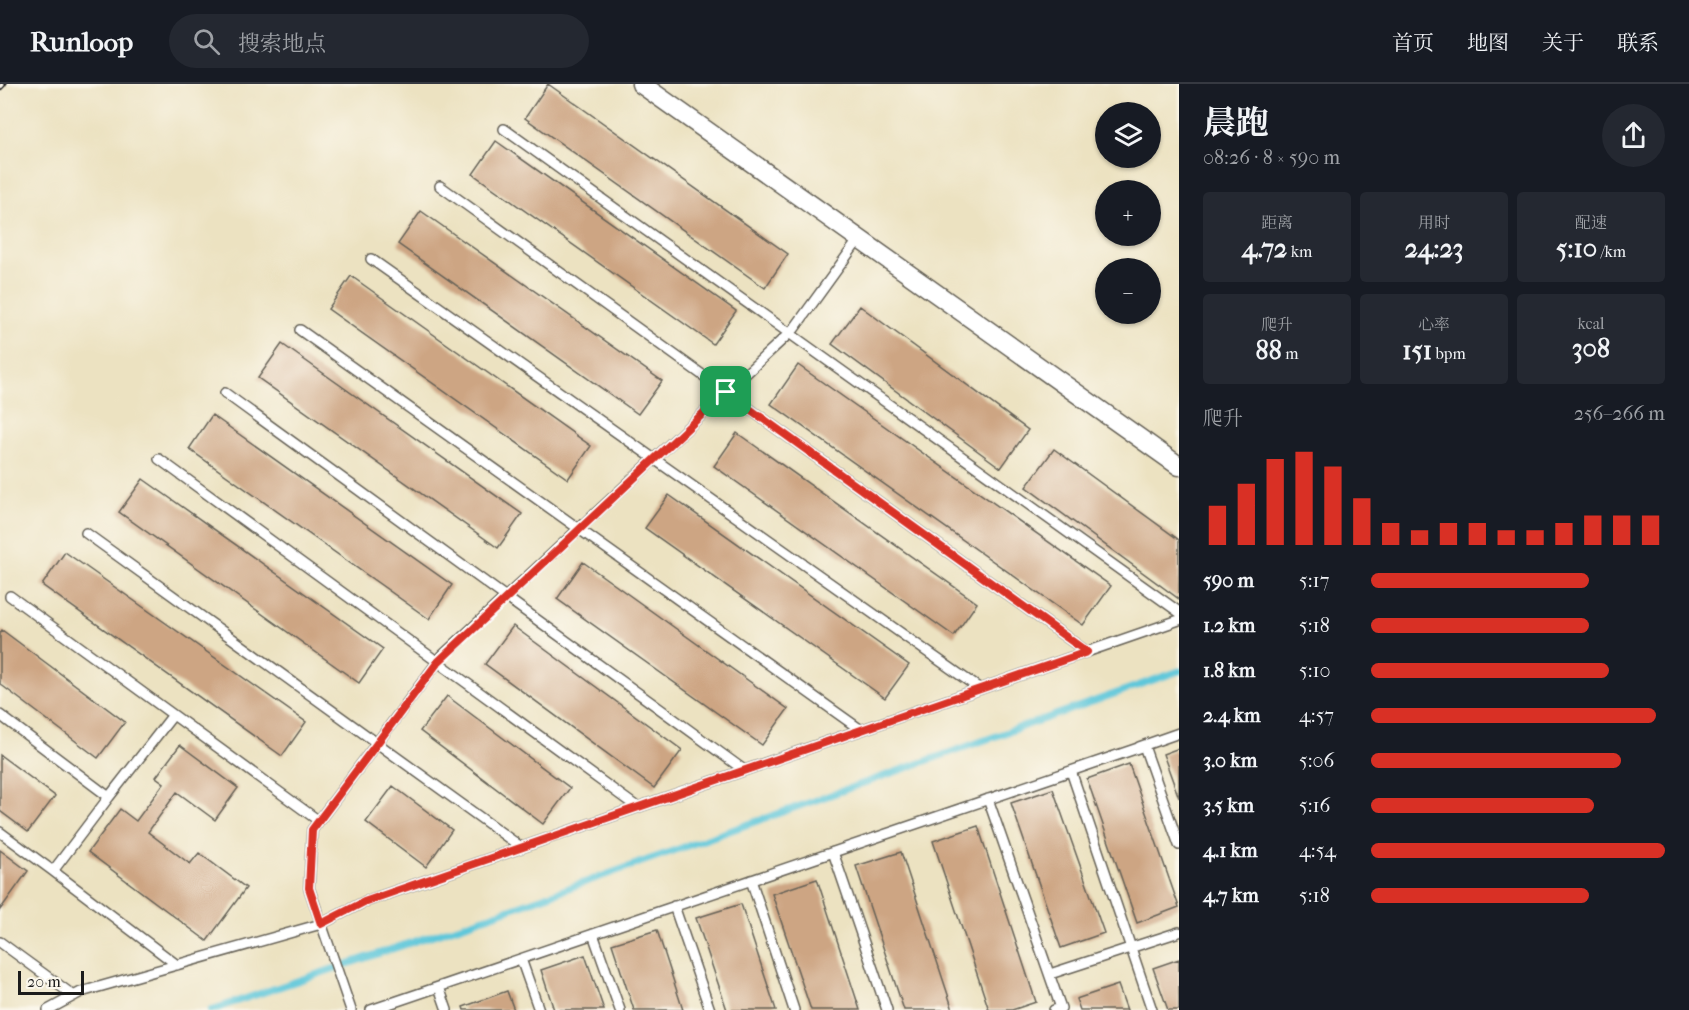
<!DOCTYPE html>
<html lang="zh">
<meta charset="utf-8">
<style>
:root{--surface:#171b24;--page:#242831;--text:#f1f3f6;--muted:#9ea1a6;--line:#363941;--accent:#d93025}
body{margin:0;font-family:"IM FELL French Canon","Noto Serif SC",serif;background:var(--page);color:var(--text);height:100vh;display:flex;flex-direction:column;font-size:22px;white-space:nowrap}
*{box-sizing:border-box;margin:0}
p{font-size:20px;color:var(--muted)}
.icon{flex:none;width:33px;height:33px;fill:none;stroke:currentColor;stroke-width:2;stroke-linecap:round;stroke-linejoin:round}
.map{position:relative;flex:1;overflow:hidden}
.sheet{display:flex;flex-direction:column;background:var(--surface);width:510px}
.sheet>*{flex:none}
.buttons{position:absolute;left:1095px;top:18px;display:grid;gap:12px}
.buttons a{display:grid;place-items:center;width:66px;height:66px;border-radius:50%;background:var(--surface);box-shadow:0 2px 4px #0004;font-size:30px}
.scale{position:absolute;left:18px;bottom:15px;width:66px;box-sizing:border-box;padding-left:6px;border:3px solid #1c1c1c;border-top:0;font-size:16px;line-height:21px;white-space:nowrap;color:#1c1c1c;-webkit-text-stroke:4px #fbf7ec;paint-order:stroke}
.pin{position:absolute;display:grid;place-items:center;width:51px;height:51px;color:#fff;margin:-26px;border-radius:12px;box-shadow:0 3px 9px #0006}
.round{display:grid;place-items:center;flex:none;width:63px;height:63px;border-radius:32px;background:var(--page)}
.overview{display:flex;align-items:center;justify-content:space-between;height:102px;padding:0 24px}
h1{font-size:33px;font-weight:700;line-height:45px}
.stats{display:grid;grid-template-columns:repeat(3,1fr);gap:9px;height:102px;padding:6px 24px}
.stats div{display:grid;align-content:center;border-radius:6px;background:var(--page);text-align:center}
.stats b{font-size:26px;font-weight:700}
.stats small{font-size:16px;font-weight:400}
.stats p{font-size:16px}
.chart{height:168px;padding:12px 24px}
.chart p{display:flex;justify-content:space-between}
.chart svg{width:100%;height:108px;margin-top:6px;stroke:var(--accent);stroke-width:6}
ul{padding:0 24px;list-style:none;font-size:20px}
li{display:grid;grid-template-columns:96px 72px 1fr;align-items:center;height:45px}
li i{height:15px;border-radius:8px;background:var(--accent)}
header{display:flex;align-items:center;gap:36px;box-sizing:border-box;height:84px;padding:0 30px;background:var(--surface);border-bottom:2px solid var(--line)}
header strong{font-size:28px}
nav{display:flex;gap:33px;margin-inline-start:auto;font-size:21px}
.search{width:420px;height:54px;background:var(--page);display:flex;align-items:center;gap:15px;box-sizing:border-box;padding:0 21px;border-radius:33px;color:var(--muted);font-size:22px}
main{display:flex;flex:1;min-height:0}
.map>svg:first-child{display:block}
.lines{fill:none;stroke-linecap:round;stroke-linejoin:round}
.stream{stroke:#5ec7da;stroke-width:7}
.building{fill:#cda583}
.lane-casing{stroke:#656156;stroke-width:12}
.street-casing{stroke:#656156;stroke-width:21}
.lane{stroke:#fff;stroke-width:9}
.street{stroke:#fff;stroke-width:18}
.rail-casing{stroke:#1c1c1c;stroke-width:7}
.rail{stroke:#fbf7ec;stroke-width:4.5;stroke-dasharray:14;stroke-linecap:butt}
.route-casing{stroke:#fff;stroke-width:12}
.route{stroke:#d93025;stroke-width:8}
</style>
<header>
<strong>Runloop</strong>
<div class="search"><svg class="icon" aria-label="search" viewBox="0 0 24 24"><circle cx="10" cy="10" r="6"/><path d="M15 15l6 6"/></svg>搜索地点</div>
<nav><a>首页</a><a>地图</a><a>关于</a><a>联系</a></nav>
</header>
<main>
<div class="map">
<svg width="1179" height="926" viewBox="0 0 1179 926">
<rect width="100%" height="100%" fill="#fbf7ec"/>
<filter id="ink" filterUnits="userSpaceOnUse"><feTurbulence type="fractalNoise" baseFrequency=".0167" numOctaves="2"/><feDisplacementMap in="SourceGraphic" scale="12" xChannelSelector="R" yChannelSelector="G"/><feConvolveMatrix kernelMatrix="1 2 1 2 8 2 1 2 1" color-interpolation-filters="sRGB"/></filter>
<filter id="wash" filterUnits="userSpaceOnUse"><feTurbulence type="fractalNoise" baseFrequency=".008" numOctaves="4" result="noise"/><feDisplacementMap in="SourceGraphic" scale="24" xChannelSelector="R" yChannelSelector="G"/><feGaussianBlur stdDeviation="1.35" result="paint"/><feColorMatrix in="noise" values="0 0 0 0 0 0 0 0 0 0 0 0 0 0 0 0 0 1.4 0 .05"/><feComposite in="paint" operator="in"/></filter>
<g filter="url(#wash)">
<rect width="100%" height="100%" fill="#ece2c1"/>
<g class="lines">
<path class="stream" d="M211,926L493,831L1179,587"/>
</g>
<g id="blocks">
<path class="building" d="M548,0L788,170L765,204L525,34Z
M496,57L736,227L713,260L473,90Z
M421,127L662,297L638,330L398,160Z
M351,192L591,362L568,395L328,225Z
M860,222L1028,346L1001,384L832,260Z
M282,260L522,430L498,464L258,294Z
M798,281L1111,502L1083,541L771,320Z
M212,331L452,501L429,535L189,365Z
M737,349L977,519L954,552L714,382Z
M1054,365L1179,456V515L1026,403Z
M143,395L383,565L359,599L119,428Z
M669,411L909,581L885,614L645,444Z
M65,468L306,638L282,672L42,501Z
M583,478L788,625L762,661L557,515Z
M513,542L682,666L654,704L485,580Z
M2,546L125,638L98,674L0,600V549Z
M447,612L570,704L543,740L420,647Z
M180,661L238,704L215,736L177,708L148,748L190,780L199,769L246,804L207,857L88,768L120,725L136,737L164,699L156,693Z
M1179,664V714L1163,670Z
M0,671L55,712L28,748L0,727Z
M1129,680L1179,823L1137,839L1087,695Z
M393,702L452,746L426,783L366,738Z
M1053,705L1104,849L1061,864L1011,719Z
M978,742L1036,918L1012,926H989L933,757Z
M0,766L28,787L0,826Z
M901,768L953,926H904L856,782Z
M817,795L860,926H811L772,810Z
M741,820L776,926H727L696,834Z
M657,846L683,926H634L612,860Z
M585,871L604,926H554L541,886Z
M1179,875V926H1168L1153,884Z
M1118,901L1127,926H1080L1076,915Z
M507,907L514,926H464L463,923Z"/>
</g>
</g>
<g filter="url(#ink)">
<use href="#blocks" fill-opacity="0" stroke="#656156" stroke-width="1.5"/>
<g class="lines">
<defs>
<path id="lane" d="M504,45L1179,528
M440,102L1087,568
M371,175L980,605
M300,246L861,646
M225,309L744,686
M159,375L637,723
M86,449L521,763
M10,512L319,737
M0,631L109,713L173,631
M1139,663L1179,649
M1071,687L1152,926
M988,715L1061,924L1054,926
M0,748L53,787L109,713
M833,768L887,926
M53,787L177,881
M751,796L794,926
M674,822L710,926
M593,850L620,926
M0,858L74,912
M521,875L539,926
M1050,890L1179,848
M439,903L447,926
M48,926L81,908L321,840L364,818L1179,536
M351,926L309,804L312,746L442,572L794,245L859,155
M371,926L1144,662L1179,761"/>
<path id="street" d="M641,0L1179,382"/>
</defs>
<use href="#lane" class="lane-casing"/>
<use href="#street" class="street-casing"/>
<use href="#lane" class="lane"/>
<use href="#street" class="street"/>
<defs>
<path id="rail" d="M0,3L3,0"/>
</defs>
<use href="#rail" class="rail-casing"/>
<use href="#rail" class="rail"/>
</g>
</g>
<g class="lines" filter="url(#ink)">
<defs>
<path id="route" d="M726,308L1087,568L364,818L321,840L309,804L312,746L438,578Z"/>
</defs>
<use href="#route" class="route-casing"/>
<use href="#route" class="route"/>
</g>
</svg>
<div class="buttons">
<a><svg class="icon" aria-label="layers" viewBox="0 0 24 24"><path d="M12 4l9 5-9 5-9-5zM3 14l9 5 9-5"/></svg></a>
<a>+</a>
<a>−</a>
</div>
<div class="scale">20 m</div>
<div class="pin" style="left:726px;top:308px;background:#1e9e55"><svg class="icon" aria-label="arrive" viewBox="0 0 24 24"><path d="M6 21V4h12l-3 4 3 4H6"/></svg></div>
</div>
<section class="sheet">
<div class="overview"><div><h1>晨跑</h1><p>08:26 · 8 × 590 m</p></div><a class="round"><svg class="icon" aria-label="share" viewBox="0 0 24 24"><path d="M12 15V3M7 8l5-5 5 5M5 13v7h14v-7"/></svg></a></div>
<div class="stats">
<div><p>距离</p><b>4.72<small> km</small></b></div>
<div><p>用时</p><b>24:23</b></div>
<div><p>配速</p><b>5:10<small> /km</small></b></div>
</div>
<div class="stats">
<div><p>爬升</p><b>88<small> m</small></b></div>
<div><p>心率</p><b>151<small> bpm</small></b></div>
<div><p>kcal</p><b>308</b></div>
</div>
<div class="chart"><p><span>爬升</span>256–266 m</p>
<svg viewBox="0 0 160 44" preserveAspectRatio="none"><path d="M5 44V28M15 44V19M25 44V9M35 44V6M45 44V12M55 44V25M65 44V35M75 44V38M85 44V35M95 44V35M105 44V38M115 44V38M125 44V35M135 44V32M145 44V32M155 44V32"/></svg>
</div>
<ul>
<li><b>590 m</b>5:17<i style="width:74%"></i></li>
<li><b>1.2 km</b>5:18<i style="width:74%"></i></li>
<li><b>1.8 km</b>5:10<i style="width:81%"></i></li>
<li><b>2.4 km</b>4:57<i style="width:97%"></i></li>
<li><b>3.0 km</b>5:06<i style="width:85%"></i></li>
<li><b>3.5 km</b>5:16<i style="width:76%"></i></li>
<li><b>4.1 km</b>4:54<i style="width:100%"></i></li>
<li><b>4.7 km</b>5:18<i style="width:74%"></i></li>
</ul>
</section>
</main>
